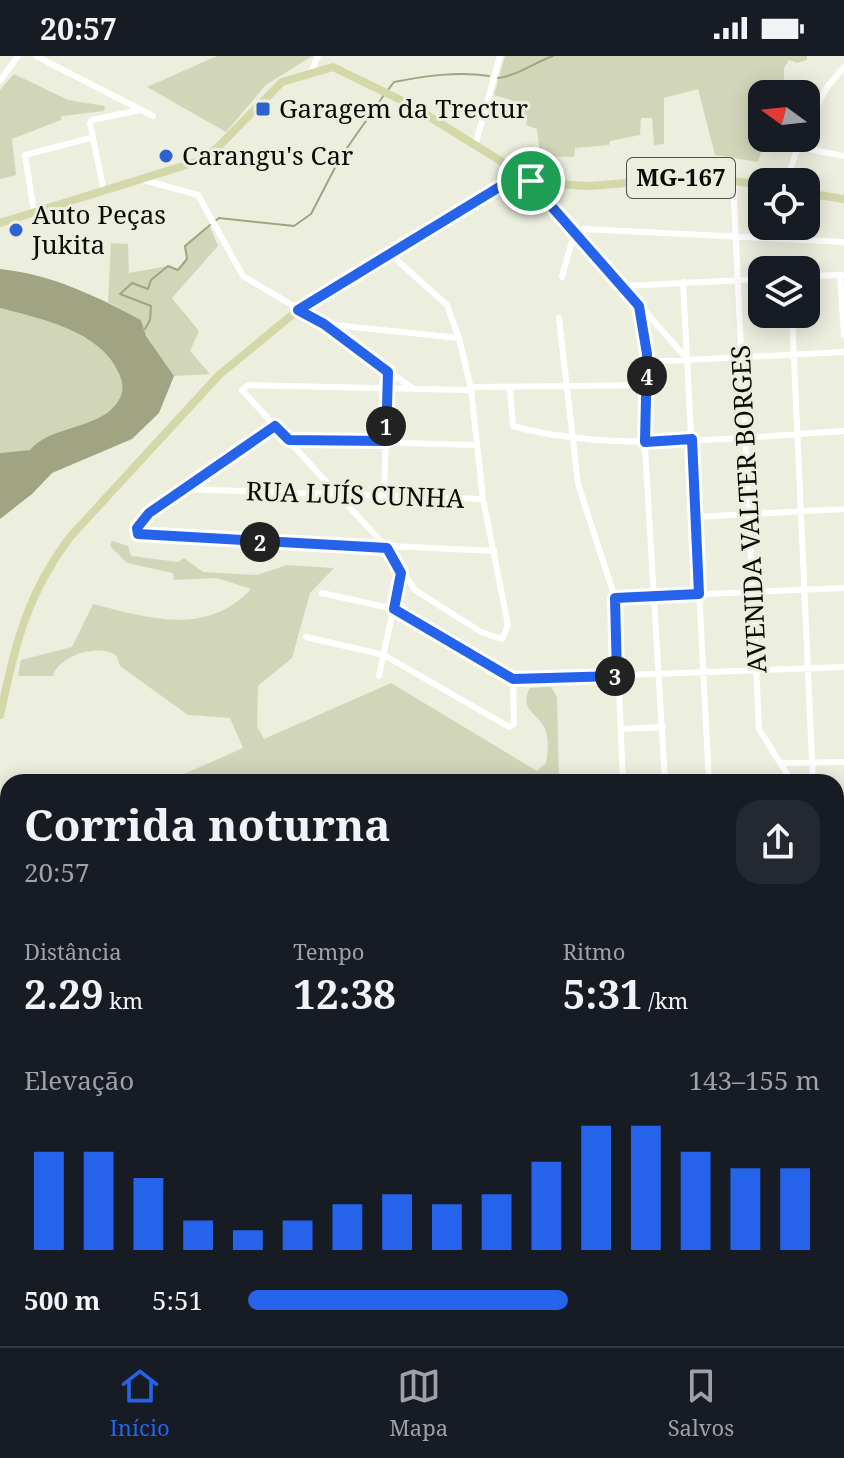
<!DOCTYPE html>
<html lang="pt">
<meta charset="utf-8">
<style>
:root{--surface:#171b24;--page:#242831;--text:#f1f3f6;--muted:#9ea1a6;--line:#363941;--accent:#2563eb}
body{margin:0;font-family:"Noto Serif",serif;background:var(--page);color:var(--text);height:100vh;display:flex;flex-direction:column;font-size:30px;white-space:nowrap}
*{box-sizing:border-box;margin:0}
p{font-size:26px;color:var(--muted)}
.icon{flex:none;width:44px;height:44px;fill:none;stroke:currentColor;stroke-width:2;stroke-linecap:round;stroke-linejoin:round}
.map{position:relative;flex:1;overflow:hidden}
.sheet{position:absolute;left:0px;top:718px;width:844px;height:572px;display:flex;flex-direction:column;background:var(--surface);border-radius:24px 24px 0 0;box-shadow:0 4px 20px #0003}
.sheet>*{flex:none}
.needle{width:52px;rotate:285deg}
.controls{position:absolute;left:748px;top:24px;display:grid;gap:16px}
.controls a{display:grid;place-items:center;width:72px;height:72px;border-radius:16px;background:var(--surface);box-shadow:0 4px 20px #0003;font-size:40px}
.pin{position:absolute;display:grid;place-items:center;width:68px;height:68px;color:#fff;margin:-34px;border:4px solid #fff;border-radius:50%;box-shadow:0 2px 8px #0007}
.km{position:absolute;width:40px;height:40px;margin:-20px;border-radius:50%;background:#222;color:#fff;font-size:22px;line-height:40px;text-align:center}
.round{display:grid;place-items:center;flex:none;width:84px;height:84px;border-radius:24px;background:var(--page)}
.summary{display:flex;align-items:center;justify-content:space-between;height:136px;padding:0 24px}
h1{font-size:44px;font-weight:700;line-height:60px}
.stats{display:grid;grid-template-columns:repeat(3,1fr);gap:12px;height:136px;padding:8px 24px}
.stats div{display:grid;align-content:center}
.stats b{font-size:40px;font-weight:700}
.stats small{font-size:22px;font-weight:400}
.stats p{font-size:22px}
.chart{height:224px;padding:16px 24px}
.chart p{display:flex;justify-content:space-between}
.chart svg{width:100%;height:144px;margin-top:8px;stroke:var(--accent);stroke-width:6}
ul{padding:0 24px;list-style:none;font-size:26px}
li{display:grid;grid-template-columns:128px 96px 1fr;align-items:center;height:60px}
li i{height:20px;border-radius:10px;background:var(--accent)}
.status{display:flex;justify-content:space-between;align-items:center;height:56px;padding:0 40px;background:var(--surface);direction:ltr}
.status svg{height:22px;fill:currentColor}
.tab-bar{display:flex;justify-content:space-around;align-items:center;height:112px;border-top:2px solid var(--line);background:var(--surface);font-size:22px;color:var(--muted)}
.tab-bar a{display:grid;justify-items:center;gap:4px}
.tab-bar .active{color:var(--accent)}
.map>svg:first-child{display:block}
.green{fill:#d2d6b9}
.water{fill:#a1a482}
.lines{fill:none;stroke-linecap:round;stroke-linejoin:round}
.stream{stroke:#a1a482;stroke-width:2}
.minor{stroke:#fff;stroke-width:6}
.major{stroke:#d4d7a8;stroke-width:8}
.route-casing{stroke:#fff;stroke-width:16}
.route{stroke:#2563eb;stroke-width:10}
.poi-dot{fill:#2d63d1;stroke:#eceede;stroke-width:3}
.labels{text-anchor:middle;stroke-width:6;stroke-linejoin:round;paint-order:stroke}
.shield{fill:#eceede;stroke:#4f5048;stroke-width:2}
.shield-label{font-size:24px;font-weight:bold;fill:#0c0c07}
.poi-label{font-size:26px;fill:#0c0c07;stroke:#eceede;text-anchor:start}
.street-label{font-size:26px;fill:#0c0c07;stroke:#eceede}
</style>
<div class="status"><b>20:57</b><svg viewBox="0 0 49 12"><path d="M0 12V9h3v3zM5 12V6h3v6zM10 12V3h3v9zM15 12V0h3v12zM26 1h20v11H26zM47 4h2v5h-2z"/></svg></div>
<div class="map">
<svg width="844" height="1290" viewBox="0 0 844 1290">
<rect width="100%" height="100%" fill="#eceede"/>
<path class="green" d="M217,0H312L266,29L226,76L147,31Z
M505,0H807V4L797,7L789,4L784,12V38H762V82H765L758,106L715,99L698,33L664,42V88L654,89L652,62H641L640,79L610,85L609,89L575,92L574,101L540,100L537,73L526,69L527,63L507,56L511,44L494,39Z
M14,18L68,44L105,50L104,55L62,60L61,64L12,83L16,119L0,123V34Z
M209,169L218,190L172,242L199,275L190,295L210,318L174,320L146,280L141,264L108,246L111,187L128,188L129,217L168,210L177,214L187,203L185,190Z
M0,252C41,263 103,275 120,320C126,335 120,347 107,357C84,373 47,373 30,394L0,397Z
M112,485L128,490L131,500L178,506L184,502L203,516L257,519L287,509L334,512L310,537L292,602L258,630L257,670L264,683L391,627L537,715L546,707C548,696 549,683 545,673C538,657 518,653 530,632L551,631L557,641L559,726H166L243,692L230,662L188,659L120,610L117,600C100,587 59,599 53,620H18L21,604L72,591L93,548C149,562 206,581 251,533L217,522L174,524L173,517L127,507L110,490Z
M0,1001L8,1003V1091L0,1090Z
M132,1282H227L221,1290H130Z"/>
<path class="water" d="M0,213C51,218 96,240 141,264L146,280L174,320L159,357L132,383L52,417L32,438L0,463V397L30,394C47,373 84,373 107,357C120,347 126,335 120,320C103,275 41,263 0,252Z"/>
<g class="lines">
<path class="stream" d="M498,22C519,19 533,7 553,0
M388,34L394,26C425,20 458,15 489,20
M215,165L219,162L294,170L311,158L340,102L384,39
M145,273L150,264L151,250L120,238L132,227L148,233L151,224L168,210L178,214L187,203L185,190L210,169"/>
<path class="minor" d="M36,0L153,60
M311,16L318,0
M0,25L18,0
M806,70L827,31L844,11
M475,90L500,0
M798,91L844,100
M733,123L759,673L792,726
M144,124L198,139L243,220L324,268L412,332
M530,125L689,305
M786,126L801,82
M104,136L90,67L92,64L140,54
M34,156L25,99L90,82
M390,198L447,249L459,282L471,333L483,443L508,569L502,583L481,576L415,534L387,492L242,334L248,329L467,334L476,331L647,329
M840,219L844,279
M806,220L842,219
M562,221L573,181L583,173L844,186
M683,226L709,726
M624,230L762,223
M639,250L647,298L645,392L665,726
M792,258L813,726
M559,262L578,428L615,542L623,726
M324,268L459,282
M647,306L844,296
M510,333L513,370C612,398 741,381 844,375
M275,370L149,457L137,472L138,478L494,495
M289,384L477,389
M179,433L483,443
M384,439L388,316
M696,461L844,453
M322,537L394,553L513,623
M615,542L844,532
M306,581L384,599L509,671L514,668L513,623
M379,620L401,517
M513,623L844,611
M621,673L663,671
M782,707L844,706
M836,804L844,823
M836,958L844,957
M0,989L8,990
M836,1050L844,1044
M836,1069L844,1080
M836,1107L844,1101
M836,1163L844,1157
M836,1219L844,1213
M836,1275L844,1268
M836,1281L843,1290
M773,1282L776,1290
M586,1290L621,1282"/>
<path class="major" d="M806,137L844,143
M545,143L552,129
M0,167L199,105L217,92L282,26L333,11L409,48L536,127L589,130L705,121L762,129
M0,659C16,588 25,541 70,481L219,319L298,254L519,119"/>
</g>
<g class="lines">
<defs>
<path id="route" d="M519,119L552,129L545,143L639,250L647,298L645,386L692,383L699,538L615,542L617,620L513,623L394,553L401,517L387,492L138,478L137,472L149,457L275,370L289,384L386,385L388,316L324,268L298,254Z"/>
</defs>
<use href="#route" class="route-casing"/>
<use href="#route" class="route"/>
</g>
<g class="poi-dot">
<rect x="255" y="45" width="16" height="16" rx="4"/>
<circle cx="166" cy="100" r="8"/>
<circle cx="16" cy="174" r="8"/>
</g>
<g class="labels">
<rect class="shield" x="627" y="102" width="108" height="40" rx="6"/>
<g class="shield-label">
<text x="681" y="130">MG-167</text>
</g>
<g class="poi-label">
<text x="279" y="62">Garagem da Trectur</text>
<text x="182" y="109">Carangu's Car</text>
<text x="32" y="168">Auto Peças<tspan x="32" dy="30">Jukita</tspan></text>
</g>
<g class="street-label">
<text transform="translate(355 439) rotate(2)" y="9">RUA LUÍS CUNHA</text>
<text transform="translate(749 453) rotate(-93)" y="9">AVENIDA VALTER BORGES</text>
</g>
</g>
</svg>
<div class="controls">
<a><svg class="needle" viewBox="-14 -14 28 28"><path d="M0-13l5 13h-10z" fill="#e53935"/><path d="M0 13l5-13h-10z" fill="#9ea1a6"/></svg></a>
<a><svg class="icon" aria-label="locate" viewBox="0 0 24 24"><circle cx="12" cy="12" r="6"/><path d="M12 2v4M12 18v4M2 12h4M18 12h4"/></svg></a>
<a><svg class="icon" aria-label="layers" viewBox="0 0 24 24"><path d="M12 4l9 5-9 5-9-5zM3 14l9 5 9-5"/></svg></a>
</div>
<div class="pin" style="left:531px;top:125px;background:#1e9e55"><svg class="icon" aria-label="arrive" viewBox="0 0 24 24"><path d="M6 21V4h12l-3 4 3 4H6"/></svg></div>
<b class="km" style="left:386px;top:370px">1</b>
<b class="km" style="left:260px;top:486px">2</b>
<b class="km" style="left:615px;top:620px">3</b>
<b class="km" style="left:647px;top:320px">4</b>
<section class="sheet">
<div class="summary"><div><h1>Corrida noturna</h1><p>20:57</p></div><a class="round"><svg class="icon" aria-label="share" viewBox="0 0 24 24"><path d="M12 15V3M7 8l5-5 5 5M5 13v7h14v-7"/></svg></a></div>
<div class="stats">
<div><p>Distância</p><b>2.29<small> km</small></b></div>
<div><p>Tempo</p><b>12:38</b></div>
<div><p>Ritmo</p><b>5:31<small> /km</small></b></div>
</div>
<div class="chart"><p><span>Elevação</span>143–155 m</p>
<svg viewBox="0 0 160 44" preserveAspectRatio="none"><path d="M5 44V14M15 44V14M25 44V22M35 44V35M45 44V38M55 44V35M65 44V30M75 44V27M85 44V30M95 44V27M105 44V17M115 44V6M125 44V6M135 44V14M145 44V19M155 44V19"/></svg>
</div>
<ul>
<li><b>500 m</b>5:51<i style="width:56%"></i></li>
</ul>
</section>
</div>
<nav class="tab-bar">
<a class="active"><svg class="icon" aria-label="home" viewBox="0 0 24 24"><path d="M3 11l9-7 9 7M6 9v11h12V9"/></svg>Início</a>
<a><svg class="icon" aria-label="map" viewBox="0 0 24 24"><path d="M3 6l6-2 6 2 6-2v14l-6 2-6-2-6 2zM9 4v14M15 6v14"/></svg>Mapa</a>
<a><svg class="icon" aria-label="saved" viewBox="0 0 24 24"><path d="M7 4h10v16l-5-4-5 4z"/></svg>Salvos</a>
</nav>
